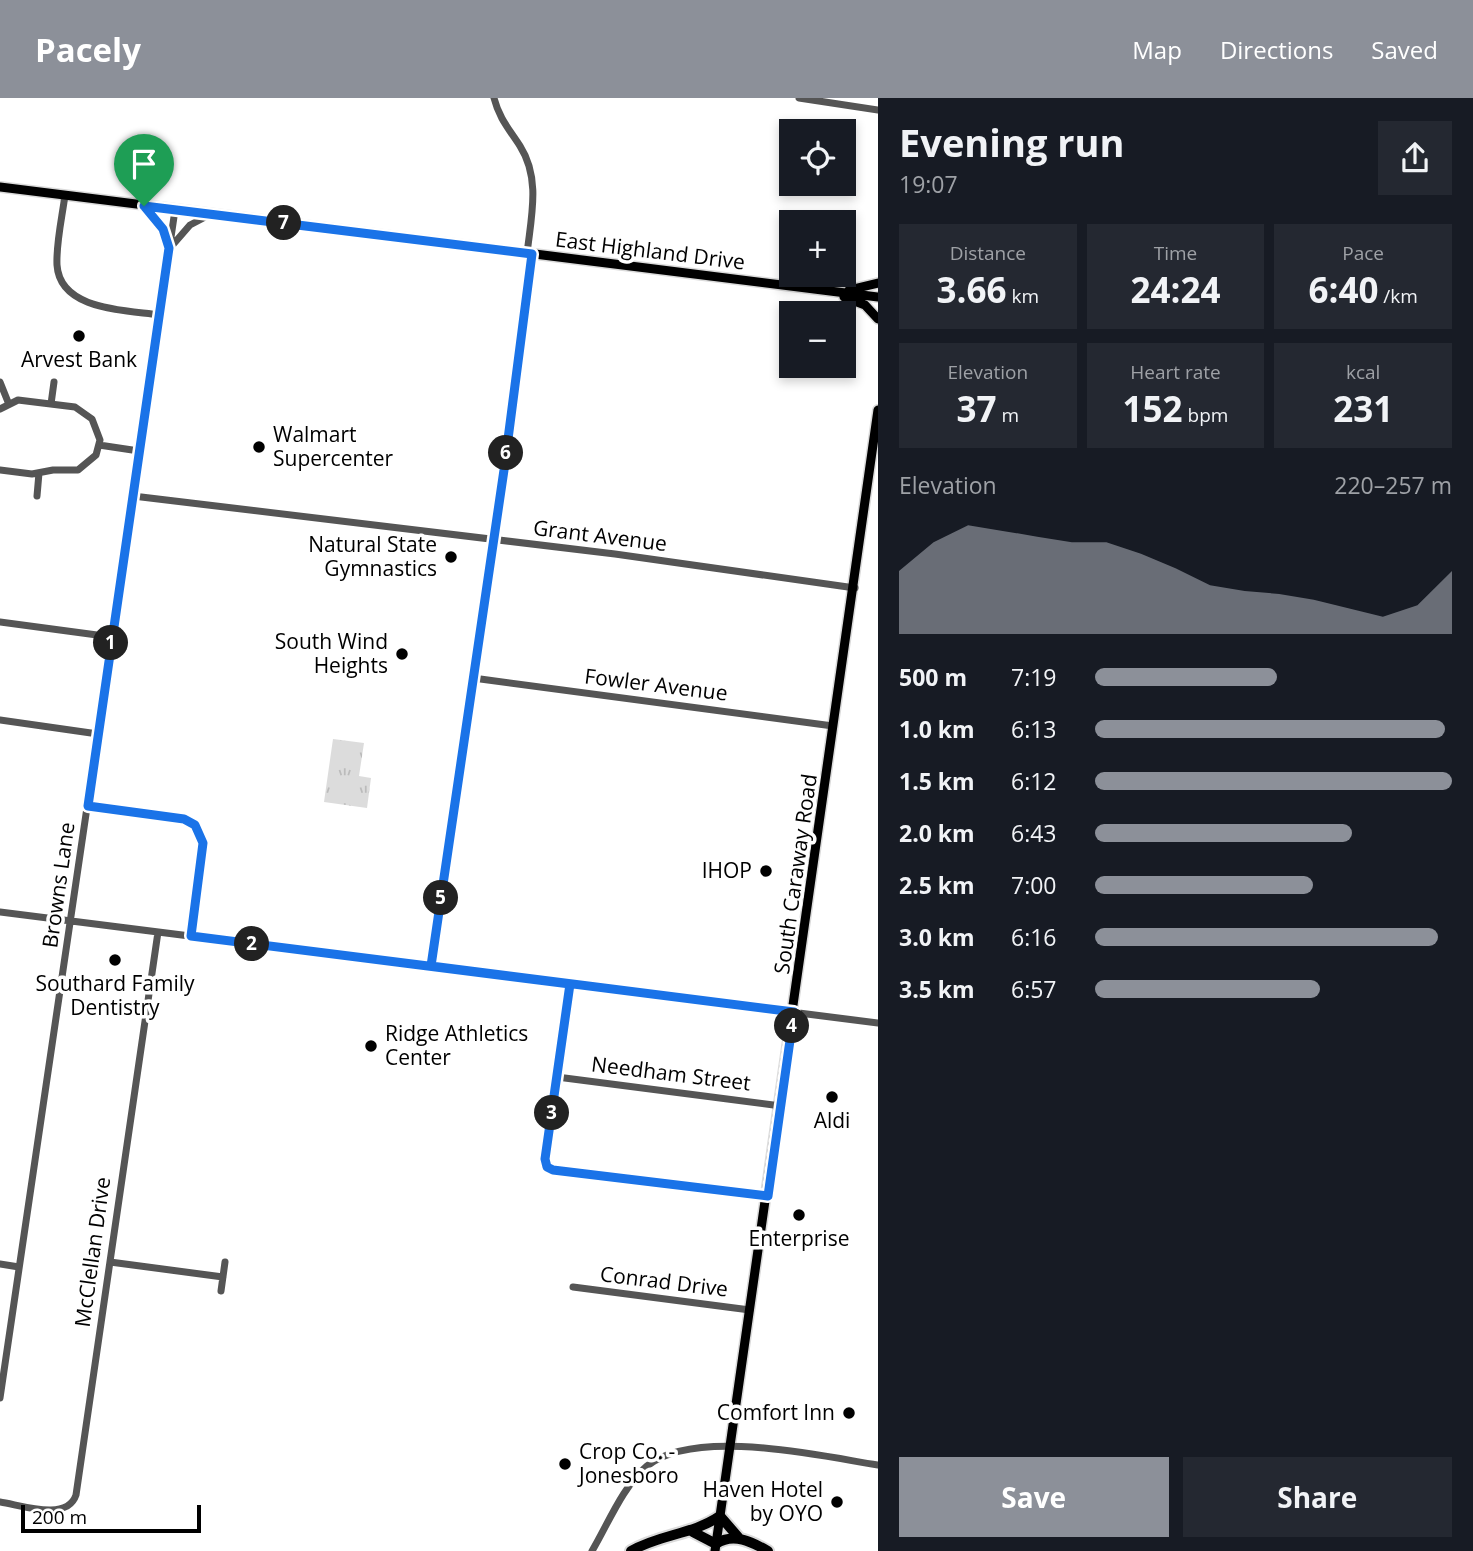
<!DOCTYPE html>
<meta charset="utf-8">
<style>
:root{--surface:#171b24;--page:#242831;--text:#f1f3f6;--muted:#9ea1a6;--accent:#8c9099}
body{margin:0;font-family:"Open Sans",sans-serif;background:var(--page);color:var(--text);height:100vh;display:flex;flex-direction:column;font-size:26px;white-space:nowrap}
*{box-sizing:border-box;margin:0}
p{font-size:23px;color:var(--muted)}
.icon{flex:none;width:38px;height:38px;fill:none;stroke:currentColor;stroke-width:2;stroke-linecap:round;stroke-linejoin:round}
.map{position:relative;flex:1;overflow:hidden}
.panel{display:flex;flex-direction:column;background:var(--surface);width:595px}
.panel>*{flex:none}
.tools{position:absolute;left:779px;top:21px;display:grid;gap:14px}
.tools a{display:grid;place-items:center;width:77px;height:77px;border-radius:0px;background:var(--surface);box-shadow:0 4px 10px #0003;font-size:35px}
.scale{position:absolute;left:21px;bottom:18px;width:180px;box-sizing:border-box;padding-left:7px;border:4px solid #000;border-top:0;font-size:19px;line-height:24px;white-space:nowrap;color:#000;-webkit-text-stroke:5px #fff;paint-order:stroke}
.pin{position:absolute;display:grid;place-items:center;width:60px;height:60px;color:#fff;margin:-72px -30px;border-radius:50% 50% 50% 0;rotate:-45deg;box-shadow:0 0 7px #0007}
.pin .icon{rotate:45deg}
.km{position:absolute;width:35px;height:35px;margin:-18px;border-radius:50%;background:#222;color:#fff;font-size:19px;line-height:35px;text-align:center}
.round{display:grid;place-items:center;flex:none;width:74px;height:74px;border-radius:0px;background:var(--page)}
.overview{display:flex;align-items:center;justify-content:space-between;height:119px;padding:0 21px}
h1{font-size:38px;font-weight:700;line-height:52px}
.metrics{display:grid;grid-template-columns:repeat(3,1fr);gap:10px;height:119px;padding:7px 21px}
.metrics div{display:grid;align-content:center;border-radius:0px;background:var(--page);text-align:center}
.metrics b{font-size:35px;font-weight:700}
.metrics small{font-size:19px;font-weight:400}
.metrics p{font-size:19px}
.chart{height:196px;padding:14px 21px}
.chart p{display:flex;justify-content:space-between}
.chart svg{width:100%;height:126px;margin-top:7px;fill:var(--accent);opacity:.7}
.action{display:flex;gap:14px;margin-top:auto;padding:14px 21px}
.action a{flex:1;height:80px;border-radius:0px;background:var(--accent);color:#fff;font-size:28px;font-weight:700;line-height:80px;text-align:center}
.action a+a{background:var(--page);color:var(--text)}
ul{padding:0 21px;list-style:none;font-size:23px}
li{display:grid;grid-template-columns:112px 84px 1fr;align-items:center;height:52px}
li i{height:18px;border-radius:9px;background:var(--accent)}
header{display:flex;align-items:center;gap:42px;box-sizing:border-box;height:98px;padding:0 35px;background:var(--accent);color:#fff}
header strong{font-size:33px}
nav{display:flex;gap:38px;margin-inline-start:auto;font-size:24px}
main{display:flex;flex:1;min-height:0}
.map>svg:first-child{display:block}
.grass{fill:url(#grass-tufts)}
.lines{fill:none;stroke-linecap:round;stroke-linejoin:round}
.major-casing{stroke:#dbdbdb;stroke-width:12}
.highway-casing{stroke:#dbdbdb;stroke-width:14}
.minor{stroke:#555;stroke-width:7}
.major{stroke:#000;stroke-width:9}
.highway{stroke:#000;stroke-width:10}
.route-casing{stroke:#fff;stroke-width:14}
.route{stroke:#1a73e8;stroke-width:9}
.poi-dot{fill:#000;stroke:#fff;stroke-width:2.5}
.labels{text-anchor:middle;stroke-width:7;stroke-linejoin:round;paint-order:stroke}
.street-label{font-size:21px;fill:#000;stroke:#fff}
.poi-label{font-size:21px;fill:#000;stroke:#fff;text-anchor:end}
</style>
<header>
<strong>Pacely</strong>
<nav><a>Map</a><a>Directions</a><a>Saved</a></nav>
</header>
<main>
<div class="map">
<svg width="878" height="1453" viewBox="0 0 878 1453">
<defs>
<pattern id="grass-tufts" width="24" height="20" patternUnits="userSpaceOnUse" patternTransform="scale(1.75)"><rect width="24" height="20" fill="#dcdcdc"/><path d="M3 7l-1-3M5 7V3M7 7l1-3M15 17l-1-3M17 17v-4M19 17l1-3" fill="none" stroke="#bbb"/></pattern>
</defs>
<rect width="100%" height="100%" fill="#fff"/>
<path class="grass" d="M333,641L364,645L359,678L371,680L367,710L324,704Z"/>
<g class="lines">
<defs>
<path id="major" d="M0,89L878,199
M849,192L878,185
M844,199L865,207L878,221
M715,1453L878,312"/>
<path id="highway" d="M693,1434L716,1446C733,1434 752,1444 768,1453
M631,1453C660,1436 692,1437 720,1418L739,1440"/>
</defs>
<use href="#major" class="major-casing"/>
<use href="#highway" class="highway-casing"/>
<path class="minor" d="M494,0C499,20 509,31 520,48C541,81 531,119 527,156
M799,0L878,12
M65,97C62,120 56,145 57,167C60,213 127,212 160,217
M144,108L163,131L169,148
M170,150L190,127L211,116
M0,284L8,304
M51,306L54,284
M0,311L18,302L75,309L92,321L100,342L96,357L78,372H53L32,376L0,372
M99,347L139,353
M37,398L39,375
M133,398L615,456L855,490
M0,524L112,539
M473,580L833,628
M0,622L98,636
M88,708L184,721L195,727L203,745L191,838
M0,814L878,925
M431,868L504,372L532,156
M570,886L545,1061L547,1069L553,1072L768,1098
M557,979L781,1008
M110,1164L223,1179
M0,1166L19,1169
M573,1189L750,1212
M221,1193L225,1164
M0,1300L175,112
M0,1404C21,1407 67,1424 76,1397L158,834
M592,1453C608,1426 623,1388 647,1368C695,1329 820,1358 878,1367"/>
<use href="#major" class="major"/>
<use href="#highway" class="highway"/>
</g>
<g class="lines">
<defs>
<path id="route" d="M144,108L163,131L169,150L88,708L184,721L195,727L203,745L191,838L570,886L545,1061L547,1069L553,1072L768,1098L794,914L431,868L504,372L532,156L144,108"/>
</defs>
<use href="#route" class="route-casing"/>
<use href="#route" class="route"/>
</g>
<g class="poi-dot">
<circle cx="79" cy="238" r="7"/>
<circle cx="259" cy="349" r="7"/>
<circle cx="451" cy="459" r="7"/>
<circle cx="402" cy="556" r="7"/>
<circle cx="766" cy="773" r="7"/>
<circle cx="115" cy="862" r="7"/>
<circle cx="371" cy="948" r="7"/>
<circle cx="832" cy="999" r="7"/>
<circle cx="799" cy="1117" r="7"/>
<circle cx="849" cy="1315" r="7"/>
<circle cx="565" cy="1366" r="7"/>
<circle cx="837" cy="1404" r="7"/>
</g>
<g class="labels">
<g class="street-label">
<text transform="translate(650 153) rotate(7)" y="7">East Highland Drive</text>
<text transform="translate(600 438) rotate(7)" y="7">Grant Avenue</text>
<text transform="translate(656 587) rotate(7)" y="7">Fowler Avenue</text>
<text transform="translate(796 776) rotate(-82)" y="7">South Caraway Road</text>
<text transform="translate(59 787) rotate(-82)" y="7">Browns Lane</text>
<text transform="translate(671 976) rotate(7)" y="7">Needham Street</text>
<text transform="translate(93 1154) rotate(-82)" y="7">McClellan Drive</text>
<text transform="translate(664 1184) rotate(7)" y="7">Conrad Drive</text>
</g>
<g class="poi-label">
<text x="79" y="269" text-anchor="middle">Arvest Bank</text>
<text x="273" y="344" text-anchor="start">Walmart<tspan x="273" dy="24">Supercenter</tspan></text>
<text x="437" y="454">Natural State<tspan x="437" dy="24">Gymnastics</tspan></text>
<text x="388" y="551">South Wind<tspan x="388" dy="24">Heights</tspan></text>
<text x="752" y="780">IHOP</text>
<text x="115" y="893" text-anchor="middle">Southard Family<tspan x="115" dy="24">Dentistry</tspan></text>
<text x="385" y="943" text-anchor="start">Ridge Athletics<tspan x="385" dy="24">Center</tspan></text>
<text x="832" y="1030" text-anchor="middle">Aldi</text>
<text x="799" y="1148" text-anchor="middle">Enterprise</text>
<text x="835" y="1322">Comfort Inn</text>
<text x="579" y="1361" text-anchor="start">Crop Co. -<tspan x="579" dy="24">Jonesboro</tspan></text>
<text x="823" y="1399">Haven Hotel<tspan x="823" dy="24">by OYO</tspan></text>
</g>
</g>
</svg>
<div class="tools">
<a><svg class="icon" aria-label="locate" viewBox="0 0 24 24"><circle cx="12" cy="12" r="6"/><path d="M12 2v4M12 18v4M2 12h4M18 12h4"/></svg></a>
<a>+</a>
<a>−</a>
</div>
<div class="scale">200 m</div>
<div class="pin" style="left:144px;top:108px;background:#1e9e55"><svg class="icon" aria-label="arrive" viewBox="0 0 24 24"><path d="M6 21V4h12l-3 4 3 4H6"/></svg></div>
<b class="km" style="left:111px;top:545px">1</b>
<b class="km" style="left:252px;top:846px">2</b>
<b class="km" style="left:552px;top:1015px">3</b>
<b class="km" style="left:792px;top:928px">4</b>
<b class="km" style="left:441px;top:800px">5</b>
<b class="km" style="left:506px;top:355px">6</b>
<b class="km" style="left:284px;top:125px">7</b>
</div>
<section class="panel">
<div class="overview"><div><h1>Evening run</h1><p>19:07</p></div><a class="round"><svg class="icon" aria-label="share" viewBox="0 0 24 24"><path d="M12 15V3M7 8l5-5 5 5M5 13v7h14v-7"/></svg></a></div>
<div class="metrics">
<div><p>Distance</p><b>3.66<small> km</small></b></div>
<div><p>Time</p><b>24:24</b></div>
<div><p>Pace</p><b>6:40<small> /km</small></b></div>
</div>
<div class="metrics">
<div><p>Elevation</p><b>37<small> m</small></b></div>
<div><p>Heart rate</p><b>152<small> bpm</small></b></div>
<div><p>kcal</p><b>231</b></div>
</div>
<div class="chart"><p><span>Elevation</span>220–257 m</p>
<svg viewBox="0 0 160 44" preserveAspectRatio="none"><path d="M0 44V22L10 12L20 6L30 8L40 10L50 12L60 12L70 16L80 21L90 27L100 29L110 30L120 32L130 35L140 38L150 34L160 22V44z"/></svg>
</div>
<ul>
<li><b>500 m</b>7:19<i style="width:51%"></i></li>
<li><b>1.0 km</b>6:13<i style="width:98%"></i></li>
<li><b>1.5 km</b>6:12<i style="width:100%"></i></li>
<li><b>2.0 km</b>6:43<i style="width:72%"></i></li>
<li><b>2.5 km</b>7:00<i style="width:61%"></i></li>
<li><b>3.0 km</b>6:16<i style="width:96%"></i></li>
<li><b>3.5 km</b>6:57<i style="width:63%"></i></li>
</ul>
<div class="action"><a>Save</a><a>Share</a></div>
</section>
</main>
